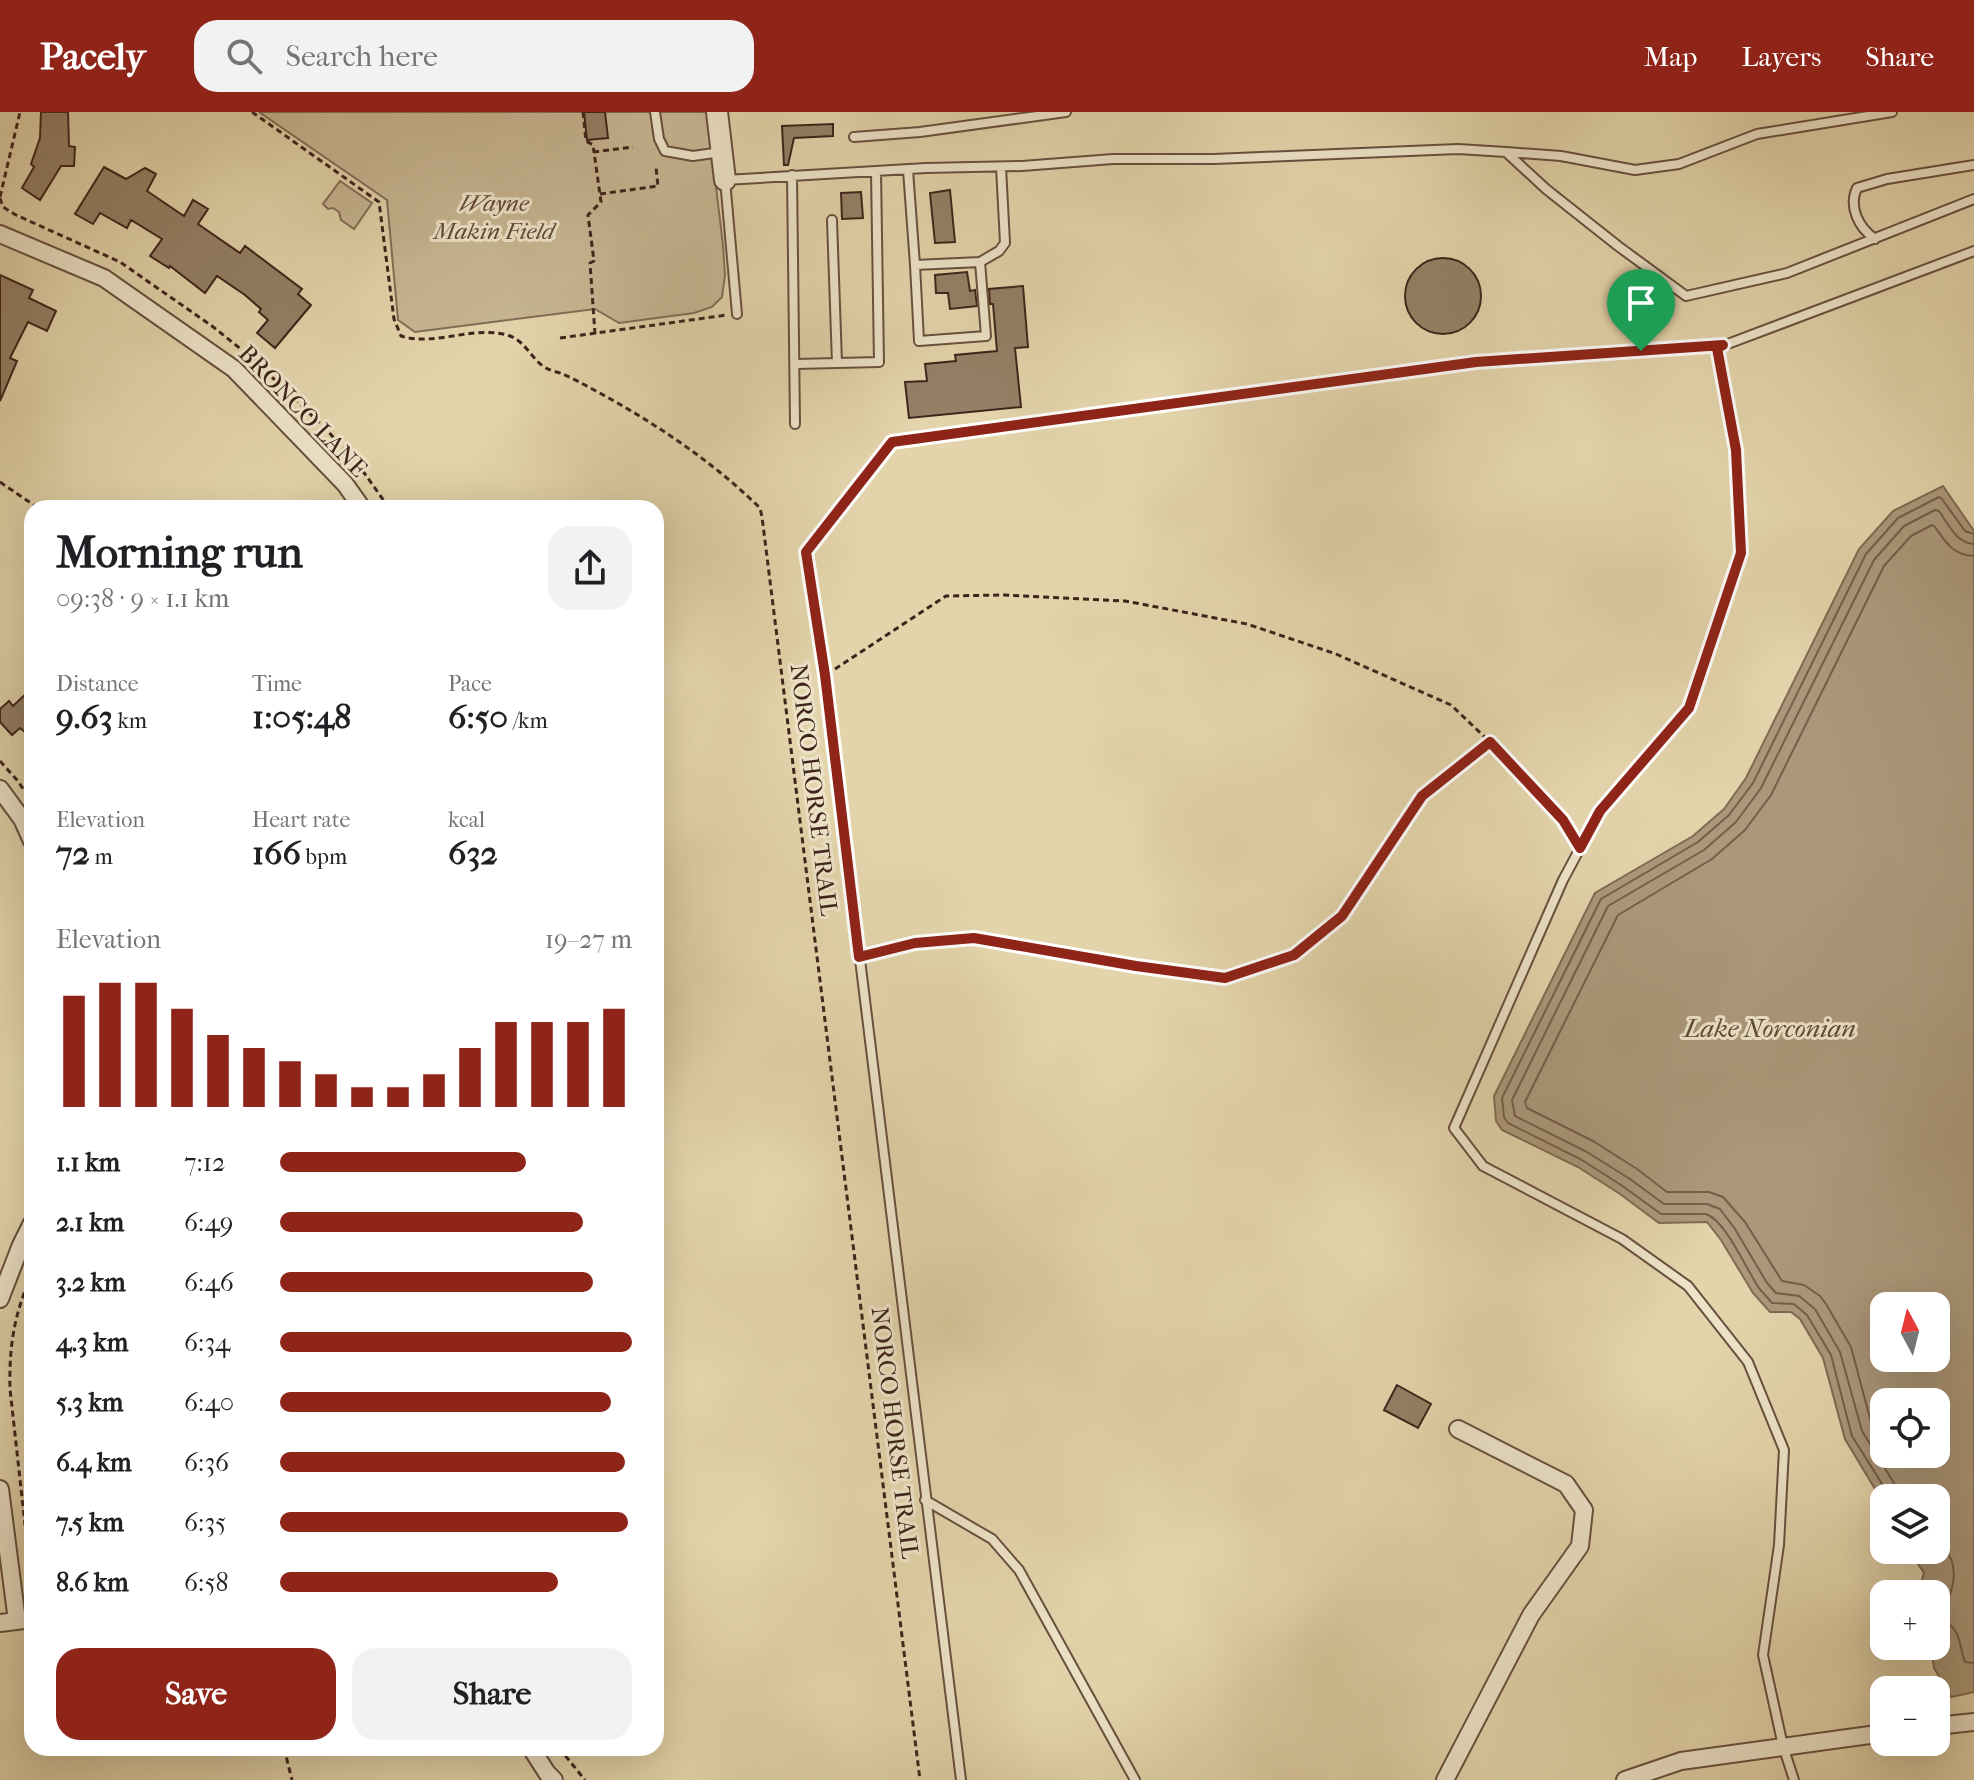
<!DOCTYPE html>
<meta charset="utf-8">
<style>
:root{--surface:#fff;--page:#f2f2f2;--text:#202124;--muted:#757577;--accent:#8f2418}
body{margin:0;font-family:"IM FELL French Canon",serif;background:var(--page);color:var(--text);height:100vh;display:flex;flex-direction:column;font-size:30px;white-space:nowrap}
*{box-sizing:border-box;margin:0}
p{font-size:26px;color:var(--muted)}
.icon{flex:none;width:44px;height:44px;fill:none;stroke:currentColor;stroke-width:2;stroke-linecap:round;stroke-linejoin:round}
.map{position:relative;flex:1;overflow:hidden}
.drawer{position:absolute;left:24px;top:388px;width:640px;height:1256px;display:flex;flex-direction:column;background:var(--surface);border-radius:24px;box-shadow:0 8px 32px #0002}
.drawer>*{flex:none}
.needle{width:52px;rotate:353deg}
.tools{position:absolute;left:1870px;top:1180px;display:grid;gap:16px}
.tools a{display:grid;place-items:center;width:80px;height:80px;border-radius:16px;background:var(--surface);box-shadow:0 8px 32px #0002;font-size:40px}
.pin{position:absolute;display:grid;place-items:center;width:68px;height:68px;color:#fff;margin:-82px -34px;border-radius:50% 50% 50% 0;rotate:-45deg;box-shadow:0 0 8px #0007}
.pin .icon{rotate:45deg}
.round{display:grid;place-items:center;flex:none;width:84px;height:84px;border-radius:24px;background:var(--page)}
.summary{display:flex;align-items:center;justify-content:space-between;height:136px;padding:0 32px}
h1{font-size:44px;font-weight:800;line-height:60px}
.stats{display:grid;grid-template-columns:repeat(3,1fr);gap:12px;height:136px;padding:8px 32px}
.stats div{display:grid;align-content:center}
.stats b{font-size:34px;font-weight:800}
.stats small{font-size:22px;font-weight:400}
.stats p{font-size:22px}
.chart{height:224px;padding:16px 32px}
.chart p{display:flex;justify-content:space-between}
.chart svg{width:100%;height:144px;margin-top:8px;stroke:var(--accent);stroke-width:6}
.action{display:flex;gap:16px;margin-top:auto;padding:16px 32px}
.action a{flex:1;height:92px;border-radius:24px;background:var(--accent);color:#fff;font-size:32px;font-weight:800;line-height:92px;text-align:center}
.action a+a{background:var(--page);color:var(--text)}
ul{padding:0 32px;list-style:none;font-size:26px}
li{display:grid;grid-template-columns:128px 96px 1fr;align-items:center;height:60px}
li i{height:20px;border-radius:10px;background:var(--accent)}
header{display:flex;align-items:center;gap:48px;box-sizing:border-box;height:112px;padding:0 40px;background:var(--accent);color:#fff}
header strong{font-size:38px}
nav{display:flex;gap:44px;margin-inline-start:auto;font-size:28px}
.search{width:560px;height:72px;background:var(--page);display:flex;align-items:center;gap:20px;box-sizing:border-box;padding:0 28px;border-radius:24px;color:var(--muted);font-size:30px}
.map>svg:first-child{display:block}
.green{fill:#c7b693;stroke:#836d57;stroke-width:2}
.water{fill:#ab987a;stroke:#806a54;stroke-width:2;fill-rule:evenodd}
.lines{fill:none;stroke-linecap:round;stroke-linejoin:round}
.shore{stroke:#755e4a;stroke-width:2}
.building{fill:#948066;stroke:#3f241b;stroke-width:2}
.service-casing{stroke:#68503f;stroke-width:12}
.minor-casing{stroke:#68503f;stroke-width:20}
.tertiary-casing{stroke:#68503f;stroke-width:24}
.path{stroke:#3f241b;stroke-width:3;stroke-dasharray:6 4;stroke-linecap:butt}
.service{stroke:#ede3c8;stroke-width:8}
.minor{stroke:#ede3c8;stroke-width:16}
.tertiary{stroke:#ede3c8;stroke-width:20}
.route-casing{stroke:#fff;stroke-width:16}
.route{stroke:#8f2418;stroke-width:10}
.labels{text-anchor:middle;stroke-width:6;stroke-linejoin:round;paint-order:stroke}
.park-label{font-size:24px;font-style:italic;fill:#614839;stroke:#ede3c8}
.street-label{font-size:24px;fill:#3f241b;stroke:#ede3c8}
.water-label{font-size:26px;font-style:italic;fill:#5f4738;stroke:#ede3c8}
</style>
<header>
<strong>Pacely</strong>
<div class="search"><svg class="icon" aria-label="search" viewBox="0 0 24 24"><circle cx="10" cy="10" r="6"/><path d="M15 15l6 6"/></svg>Search here</div>
<nav><a>Map</a><a>Layers</a><a>Share</a></nav>
</header>
<div class="map">
<svg width="1974" height="1668" viewBox="0 0 1974 1668">
<rect width="100%" height="100%" fill="#e3d4ab"/>
<filter id="stains"><feTurbulence type="fractalNoise" baseFrequency=".0025" numOctaves="4"/><feColorMatrix values="0 0 0 0 .2 0 0 0 0 .09 0 0 0 0 .02 0 0 0 .5 -.17"/></filter>
<radialGradient id="worn" r=".72"><stop offset=".6" stop-color="#630" stop-opacity="0"/><stop offset="1" stop-color="#630" stop-opacity=".3"/></radialGradient>
<path class="green" d="M259,0H707L723,133L725,163L722,185L712,195L694,201L619,211L595,197L415,220L398,208L387,88Z
M340,69L372,91L354,117L341,108L339,100L333,96L328,97L323,92Z"/>
<path class="water" d="M1943,374L1974,419V1580L1951,1585L1934,1556L1931,1534H1936V1482H1920V1474L1924,1461L1909,1438H1936V1386H1884V1392L1845,1327L1823,1246L1800,1207L1791,1200H1770L1753,1181L1721,1128L1707,1110L1659,1111L1620,1082L1578,1055L1502,1018L1496,1009L1494,984L1595,781L1693,724L1724,697L1746,666L1859,437L1893,399ZM1884,1194H1936V1246H1884ZM1884,1290H1936V1342H1884Z"/>
<g class="lines">
<path class="shore" d="M1884,1332L1872,1314L1851,1235L1826,1192L1820,1184L1804,1173L1782,1169L1745,1110L1723,1085L1709,1080H1667L1637,1057L1593,1029L1527,996L1525,990L1618,803L1712,747L1745,718L1771,683L1884,454L1911,424L1932,413L1935,415C1946,431 1953,443 1974,444
M1891,1386L1852,1324L1831,1243L1807,1203L1794,1192L1772,1191C1768,1186 1763,1181 1759,1176C1746,1157 1726,1109 1706,1102H1661L1624,1075L1582,1048L1508,1011L1504,1005L1502,986L1601,787L1698,730L1729,703L1753,671L1866,442L1898,406L1939,385L1942,387L1965,419L1974,422
M1901,1386L1897,1376L1862,1319L1840,1240L1815,1197L1799,1184L1776,1181L1767,1171L1735,1117L1720,1097L1707,1092H1664L1630,1067L1587,1040L1515,1004L1512,988L1608,794L1704,738L1736,710L1761,676L1874,448L1904,414L1935,398L1939,399C1949,413 1956,431 1974,432
M1936,1425C1941,1432 1947,1439 1951,1447C1959,1466 1948,1489 1941,1505C1963,1522 1957,1527 1965,1550L1974,1551"/>
</g>
<path class="building" d="M41,0H68L69,34L75,35L74,54H61L40,88L22,76L34,55L31,52L40,26Z
M584,0H605L608,26L587,28Z
M833,12V24L794,26L788,53H784L782,14Z
M104,55L126,67L145,56L156,62L147,79L184,104L193,88L208,97L198,112L240,141L245,134L302,177L298,182L311,193L275,236L257,221L268,208L259,200L261,197L245,183L217,164L205,181L170,154L169,156L150,144L162,127L131,108L127,116L100,101L93,112L75,102Z
M950,78L955,130L935,131L930,81Z
M861,80L863,106L842,107L841,81Z
M1405 184a38 38 0 1 1 76 0a38 38 0 1 1-76 0Z
M967,160L970,179L975,178L977,194L950,197L948,181H936L935,163Z
M0,163L33,178L29,186L56,199L47,219L28,210L10,246L17,249L0,289Z
M1023,174L1028,235L1015,236L1021,295L909,306L905,270L927,269L925,252L956,249L955,243L997,239L993,192H990L989,177Z
M32,576V626L20,616L12,623L0,610V597L9,589L13,594Z
M1397,1273L1431,1292L1418,1316L1384,1298Z"/>
<g class="lines">
<defs>
<path id="service" d="M655,0L659,27L665,39L693,44L721,40
M854,25L920,20L1066,0
M1506,40L1561,44L1635,58L1679,52L1757,22L1892,0
M908,58L915,153
M792,63L795,312
M832,108L837,251
M1875,127C1859,116 1848,95 1857,76L1887,67L1974,53
M980,150L915,153L919,229L986,224L980,150L999,139L1005,131L1001,55
M737,202L725,68L926,56L1022,54L1113,47H1214L1458,37L1506,40L1546,77L1618,134L1686,184L1787,161L1974,87
M796,252L879,250L876,60
M925,1388L992,1427L1019,1458L1135,1668
M961,1668L825,563L806,440L892,330L1476,250L1723,233
M1794,1668L1783,1634L1763,1543L1779,1433L1784,1338L1748,1250L1688,1174L1622,1127L1483,1054L1454,1016L1563,768L1600,699L1689,596L1741,441L1736,338L1717,236L1974,139"/>
<path id="minor" d="M0,122L104,166L234,257L345,372L362,396
M0,677L22,707L32,729
M0,1187L21,1133L32,1111
M0,1377L17,1509
M0,1511L32,1507
M1936,1614L1974,1610
M531,1636L547,1661L554,1668
M1445,1668L1531,1503L1580,1434L1584,1398L1566,1372L1458,1317
M1625,1668L1681,1649L1884,1621"/>
<path id="tertiary" d="M717,0L725,68"/>
</defs>
<use href="#service" class="service-casing"/>
<use href="#minor" class="minor-casing"/>
<use href="#tertiary" class="tertiary-casing"/>
<path class="path" d="M252,0L379,90L394,207L401,224C434,235 476,212 510,224C526,230 532,248 546,256C551,259 558,260 563,262C574,267 585,273 596,279C655,311 712,349 760,396L762,405L920,1668
M583,0L586,29L593,33L594,40
M600,82L658,74L656,56
M0,85L20,0
M0,86L3,95L16,103L120,150L212,214L252,246L327,318L365,362L389,396
M595,222L590,151L594,149L588,103L601,90L594,40L633,35
M560,226L727,203
M0,370L38,396
M835,557L946,484L1005,483L1125,489L1247,512L1336,542L1451,593L1490,630L1563,708L1573,725
M0,649L17,668L30,687
M871,842L915,831L974,826L1136,854L1225,866L1294,843L1342,804L1422,684L1490,630
M32,1162C14,1202 9,1234 10,1277L32,1476
M284,1636L292,1668
M559,1636L585,1668"/>
<use href="#service" class="service"/>
<use href="#minor" class="minor"/>
<use href="#tertiary" class="tertiary"/>
</g>
<g class="lines">
<defs>
<path id="route" d="M1723,233L1717,236L1736,338L1741,441L1689,596L1600,699L1580,736L1563,708L1490,630L1422,684L1342,804L1294,843L1225,866L1136,854L974,826L915,831L859,845L825,563L806,440L892,330L1476,250Z"/>
</defs>
<use href="#route" class="route-casing"/>
<use href="#route" class="route"/>
</g>
<g class="labels">
<g class="park-label">
<text x="494" y="99">Wayne<tspan x="494" dy="28">Makin Field</tspan></text>
</g>
<g class="street-label">
<text transform="translate(303 299) rotate(46)" y="8">BRONCO LANE</text>
<text transform="translate(814 678) rotate(83)" y="8">NORCO HORSE TRAIL</text>
<text transform="translate(895 1321) rotate(83)" y="8">NORCO HORSE TRAIL</text>
</g>
<g class="water-label">
<text x="1770" y="925">Lake Norconian</text>
</g>
</g>
<rect width="100%" height="100%" filter="url(#stains)"/>
<rect width="100%" height="100%" fill="url(#worn)"/>
</svg>
<div class="tools">
<a><svg class="needle" viewBox="-14 -14 28 28"><path d="M0-13l5 13h-10z" fill="#e53935"/><path d="M0 13l5-13h-10z" fill="#757577"/></svg></a>
<a><svg class="icon" aria-label="locate" viewBox="0 0 24 24"><circle cx="12" cy="12" r="6"/><path d="M12 2v4M12 18v4M2 12h4M18 12h4"/></svg></a>
<a><svg class="icon" aria-label="layers" viewBox="0 0 24 24"><path d="M12 4l9 5-9 5-9-5zM3 14l9 5 9-5"/></svg></a>
<a>+</a>
<a>−</a>
</div>
<div class="pin" style="left:1641px;top:239px;background:#1e9e55"><svg class="icon" aria-label="arrive" viewBox="0 0 24 24"><path d="M6 21V4h12l-3 4 3 4H6"/></svg></div>
<section class="drawer">
<div class="summary"><div><h1>Morning run</h1><p>09:38 · 9 × 1.1 km</p></div><a class="round"><svg class="icon" aria-label="share" viewBox="0 0 24 24"><path d="M12 15V3M7 8l5-5 5 5M5 13v7h14v-7"/></svg></a></div>
<div class="stats">
<div><p>Distance</p><b>9.63<small> km</small></b></div>
<div><p>Time</p><b>1:05:48</b></div>
<div><p>Pace</p><b>6:50<small> /km</small></b></div>
</div>
<div class="stats">
<div><p>Elevation</p><b>72<small> m</small></b></div>
<div><p>Heart rate</p><b>166<small> bpm</small></b></div>
<div><p>kcal</p><b>632</b></div>
</div>
<div class="chart"><p><span>Elevation</span>19–27 m</p>
<svg viewBox="0 0 160 44" preserveAspectRatio="none"><path d="M5 44V10M15 44V6M25 44V6M35 44V14M45 44V22M55 44V26M65 44V30M75 44V34M85 44V38M95 44V38M105 44V34M115 44V26M125 44V18M135 44V18M145 44V18M155 44V14"/></svg>
</div>
<ul>
<li><b>1.1 km</b>7:12<i style="width:70%"></i></li>
<li><b>2.1 km</b>6:49<i style="width:86%"></i></li>
<li><b>3.2 km</b>6:46<i style="width:89%"></i></li>
<li><b>4.3 km</b>6:34<i style="width:100%"></i></li>
<li><b>5.3 km</b>6:40<i style="width:94%"></i></li>
<li><b>6.4 km</b>6:36<i style="width:98%"></i></li>
<li><b>7.5 km</b>6:35<i style="width:99%"></i></li>
<li><b>8.6 km</b>6:58<i style="width:79%"></i></li>
</ul>
<div class="action"><a>Save</a><a>Share</a></div>
</section>
</div>
